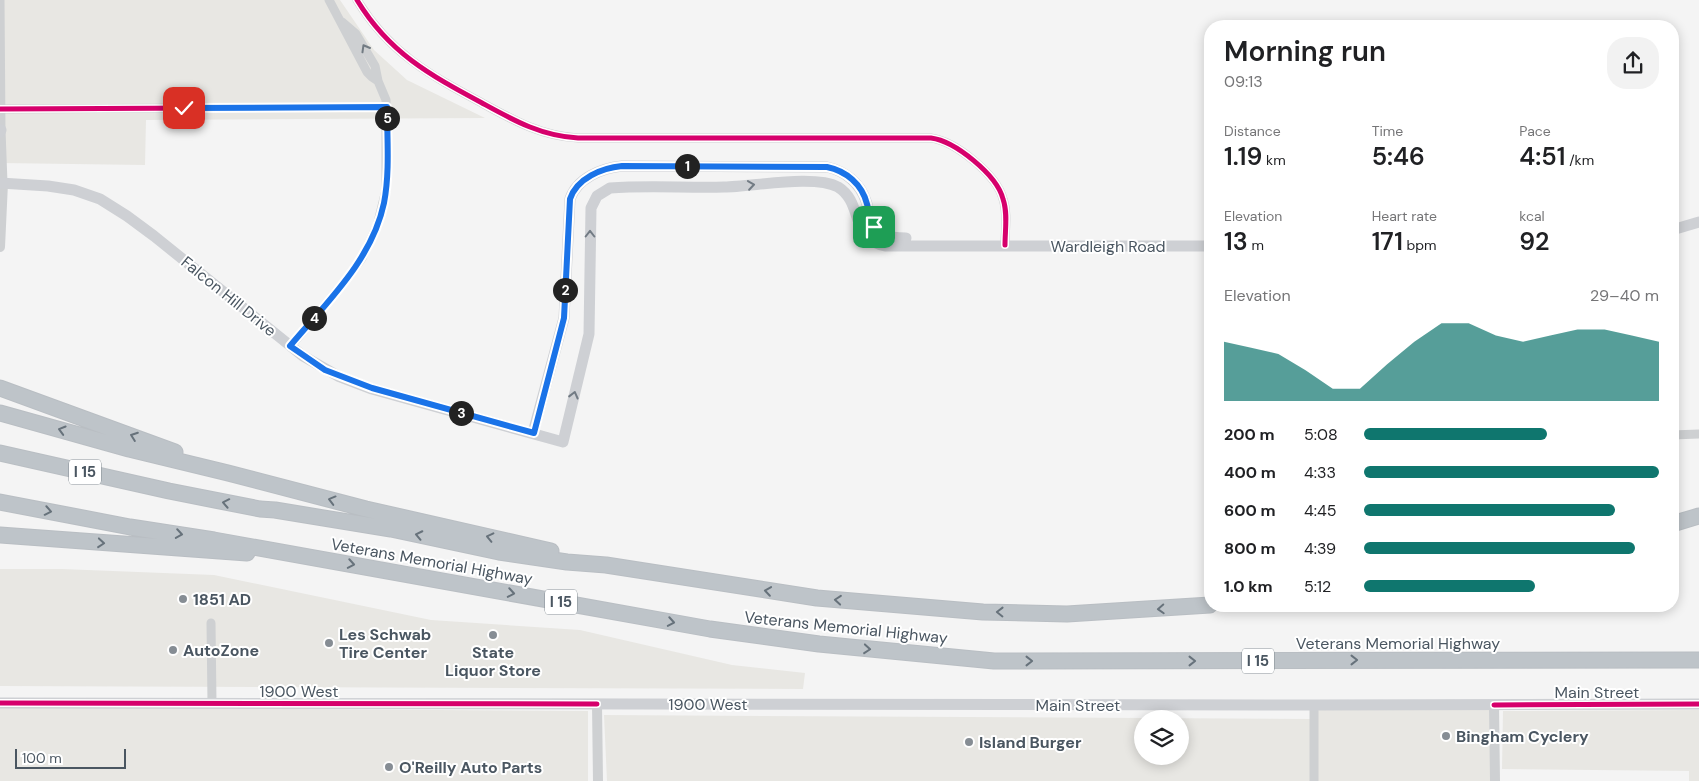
<!DOCTYPE html>
<meta charset="utf-8">
<style>
:root{--surface:#fff;--page:#f2f2f2;--text:#202124;--muted:#757577;--accent:#0f766e}
body{margin:0;font-family:"DM Sans",sans-serif;background:var(--page);color:var(--text);height:100vh;display:flex;flex-direction:column;font-size:19px;white-space:nowrap}
*{box-sizing:border-box;margin:0}
p{font-size:16px;color:var(--muted)}
.icon{flex:none;width:28px;height:28px;fill:none;stroke:currentColor;stroke-width:2;stroke-linecap:round;stroke-linejoin:round}
.map{position:relative;flex:1;overflow:hidden}
.drawer{position:absolute;left:1204px;top:20px;width:475px;height:592px;display:flex;flex-direction:column;background:var(--surface);border-radius:20px;box-shadow:0 2px 12px #0003}
.drawer>*{flex:none}
.buttons{position:absolute;left:1134px;top:710px;display:grid;gap:10px}
.buttons a{display:grid;place-items:center;width:55px;height:55px;border-radius:50%;background:var(--surface);box-shadow:0 2px 12px #0003;font-size:25px}
.scale{position:absolute;left:15px;bottom:12px;width:111px;box-sizing:border-box;padding-left:5px;border:2px solid #4a5661;border-top:0;font-size:14px;line-height:18px;white-space:nowrap;color:#4a5661;-webkit-text-stroke:4px #fff;paint-order:stroke}
.pin{position:absolute;display:grid;place-items:center;width:42px;height:42px;color:#fff;margin:-21px;border-radius:10px;box-shadow:0 2px 8px #0006}
.km{position:absolute;width:25px;height:25px;margin:-12px;border-radius:50%;background:#222;color:#fff;font-size:14px;line-height:25px;text-align:center}
.round{display:grid;place-items:center;flex:none;width:52px;height:52px;border-radius:20px;background:var(--page)}
.head{display:flex;align-items:center;justify-content:space-between;height:85px;padding:0 20px}
h1{font-size:28px;font-weight:600;line-height:38px}
.figures{display:grid;grid-template-columns:repeat(3,1fr);gap:8px;height:85px;padding:5px 20px}
.figures div{display:grid;align-content:center}
.figures b{font-size:25px;font-weight:600}
.figures small{font-size:14px;font-weight:400}
.figures p{font-size:14px}
.chart{height:140px;padding:10px 20px}
.chart p{display:flex;justify-content:space-between}
.chart svg{width:100%;height:90px;margin-top:5px;fill:var(--accent);opacity:.7}
ul{padding:0 20px;list-style:none;font-size:16px}
li{display:grid;grid-template-columns:80px 60px 1fr;align-items:center;height:38px}
li i{height:12px;border-radius:6px;background:var(--accent)}
.map>svg:first-child{display:block}
.commercial{fill:#e8e7e3;fill-rule:evenodd}
.lines{fill:none;stroke-linecap:round;stroke-linejoin:round}
.motorway-casing{stroke:#b9bec3;stroke-width:17}
.minor{stroke:#ced0d2;stroke-width:9}
.tertiary{stroke:#ced0d2;stroke-width:10}
.secondary{stroke:#ced0d4;stroke-width:11}
.motorway{stroke:#bec4c9;stroke-width:15}
.cycleway-casing{stroke:#fff;stroke-width:8}
.cycleway{stroke:#d6006c;stroke-width:5}
.oneway{stroke:#727b83}
.oneway2{stroke:#727b84}
.oneway3{stroke:#67727b}
.route-casing{stroke:#fff;stroke-width:10}
.route{stroke:#1a73e8;stroke-width:6}
.poi-dot{fill:#868d94;stroke:#fff;stroke-width:2}
.labels{text-anchor:middle;stroke-width:4;stroke-linejoin:round;paint-order:stroke}
.shield{fill:#fff;stroke:#808990;stroke-width:1}
.shield-label{font-size:15px;font-weight:bold;fill:#4a5661}
.street-label{font-size:16px;fill:#4a5661;stroke:#fff}
.poi-label{font-size:16px;font-weight:bold;fill:#4a5661;stroke:#fff;text-anchor:start}
</style>
<div class="map">
<svg width="1699" height="781" viewBox="0 0 1699 781">
<rect width="100%" height="100%" fill="#f4f4f4"/>
<path class="commercial" d="M0,0H340L374,50L407,80L485,118L146,120L145,165L0,163Z
M0,569H62L214,575L431,620L580,630L732,665L805,673L803,689L0,686Z
M1493,705L1492,781H607L604,715L1311,719L1318,706ZM1142,719H1180V756H1142Z
M0,707L588,711V781H0Z
M1699,710V781H1689V771L1502,769L1503,711Z"/>
<g class="lines">
<defs>
<path id="motorway" d="M0,388L175,452
M0,413L129,449L228,473L366,509L551,551
M0,453L169,491L260,509L275,510L391,529L499,552L567,562L606,565L817,598L983,612L1067,614L1210,605
M0,502L130,527L214,540L710,629L819,644L994,661L1699,660
M1672,524L1699,516
M0,535L247,553"/>
</defs>
<use href="#motorway" class="motorway-casing"/>
<path class="minor" d="M0,0L1,130L3,183
M329,0L367,72L372,77L378,81
M357,0C389,53 430,75 482,103C513,120 541,136 578,138H931C955,141 997,175 1003,199C1008,213 1005,230 1005,245
M0,109L387,107
M291,346L349,276L362,258L377,226L386,190V100L378,81L375,66L356,34L342,22
M1672,435L1699,434
M211,623L212,703
M1314,781V705"/>
<path class="tertiary" d="M0,247L3,183
M597,704L598,781
M1494,705L1495,781"/>
<path class="secondary" d="M0,132L1,130
M0,183L48,186L74,190L100,199L127,216L154,236L303,356L338,376L372,389L563,442L589,334L591,208L597,196L610,188C647,185 686,188 724,187C752,187 814,174 838,187C864,203 849,239 886,246H1210
M1672,230L1699,222
M533,433L564,318L570,199C577,178 602,168 622,166L827,167C845,171 860,183 866,201C868,206 868,211 869,217C874,235 890,238 906,238
M0,703L1314,705L1699,704"/>
<use href="#motorway" class="motorway"/>
<defs>
<path id="cycleway" d="M357,0C389,53 430,75 482,103C513,120 541,136 578,138H931C955,141 997,175 1003,199C1008,213 1005,230 1005,245
M0,109L387,107
M0,703L597,704
M1494,705L1699,704"/>
</defs>
<use href="#cycleway" class="cycleway-casing"/>
<use href="#cycleway" class="cycleway"/>
</g>
<defs><path id="oneway-chevron" d="M-2-3.5L2.5 0L-2 3.5" fill="none" stroke-width="1.6" stroke-linecap="round" stroke-linejoin="round" transform="scale(1.25)"/></defs>
<use class="oneway" href="#oneway-chevron" transform="translate(365 48) rotate(-120)"/>
<g class="oneway2">
<use href="#oneway-chevron" transform="translate(751 185) rotate(-8)"/>
<use href="#oneway-chevron" transform="translate(590 234) rotate(-90)"/>
<use href="#oneway-chevron" transform="translate(574 395) rotate(-76)"/>
</g>
<g class="oneway3">
<use href="#oneway-chevron" transform="translate(62 430) rotate(-164)"/>
<use href="#oneway-chevron" transform="translate(134 436) rotate(-160)"/>
<use href="#oneway-chevron" transform="translate(332 500) rotate(-165)"/>
<use href="#oneway-chevron" transform="translate(226 503) rotate(-169)"/>
<use href="#oneway-chevron" transform="translate(48 511) rotate(11)"/>
<use href="#oneway-chevron" transform="translate(179 534) rotate(9)"/>
<use href="#oneway-chevron" transform="translate(419 535) rotate(-168)"/>
<use href="#oneway-chevron" transform="translate(490 537) rotate(-167)"/>
<use href="#oneway-chevron" transform="translate(101 543) rotate(5)"/>
<use href="#oneway-chevron" transform="translate(351 564) rotate(10)"/>
<use href="#oneway-chevron" transform="translate(768 591) rotate(-172)"/>
<use href="#oneway-chevron" transform="translate(511 593) rotate(10)"/>
<use href="#oneway-chevron" transform="translate(838 600) rotate(-175)"/>
<use href="#oneway-chevron" transform="translate(1161 609) rotate(177)"/>
<use href="#oneway-chevron" transform="translate(1000 612) rotate(-179)"/>
<use href="#oneway-chevron" transform="translate(671 622) rotate(10)"/>
<use href="#oneway-chevron" transform="translate(867 649) rotate(5)"/>
<use href="#oneway-chevron" transform="translate(1354 660)"/>
<use href="#oneway-chevron" transform="translate(1029 661)"/>
<use href="#oneway-chevron" transform="translate(1192 661)"/>
</g>
<g class="lines">
<defs>
<path id="route" d="M184,108L387,107C387,138 390,172 384,203C372,260 327,302 290,346L325,370L372,388L534,433L564,318L570,199C577,178 602,168 622,166L827,167C846,171 862,184 867,204C869,212 870,219 874,227"/>
</defs>
<use href="#route" class="route-casing"/>
<use href="#route" class="route"/>
</g>
<g class="poi-dot">
<circle cx="183" cy="599" r="5"/>
<circle cx="493" cy="635" r="5"/>
<circle cx="329" cy="643" r="5"/>
<circle cx="173" cy="650" r="5"/>
<circle cx="1446" cy="736" r="5"/>
<circle cx="969" cy="742" r="5"/>
<circle cx="389" cy="767" r="5"/>
</g>
<g class="labels">
<g class="shield">
<rect x="69" y="459.5" width="32" height="25" rx="4"/>
<rect x="545" y="589.5" width="32" height="25" rx="4"/>
<rect x="1242" y="648.5" width="32" height="25" rx="4"/>
</g>
<g class="shield-label">
<text x="85" y="477">I 15</text>
<text x="561" y="607">I 15</text>
<text x="1258" y="666">I 15</text>
</g>
<g class="street-label">
<text x="1108" y="252">Wardleigh Road</text>
<text transform="translate(229 296) rotate(39)" y="6">Falcon Hill Drive</text>
<text transform="translate(432 561) rotate(10)" y="6">Veterans Memorial Highway</text>
<text transform="translate(846 627) rotate(6)" y="6">Veterans Memorial Highway</text>
<text x="1398" y="649">Veterans Memorial Highway</text>
<text x="299" y="697">1900 West</text>
<text x="1597" y="698">Main Street</text>
<text x="708" y="710">1900 West</text>
<text x="1078" y="711">Main Street</text>
</g>
<g class="poi-label">
<text x="193" y="605">1851 AD</text>
<text x="339" y="640">Les Schwab<tspan x="339" dy="18">Tire Center</tspan></text>
<text x="183" y="656">AutoZone</text>
<text x="493" y="658" text-anchor="middle">State<tspan x="493" dy="18">Liquor Store</tspan></text>
<text x="1456" y="742">Bingham Cyclery</text>
<text x="979" y="748">Island Burger</text>
<text x="399" y="773">O'Reilly Auto Parts</text>
</g>
</g>
</svg>
<div class="buttons">
<a><svg class="icon" aria-label="layers" viewBox="0 0 24 24"><path d="M12 4l9 5-9 5-9-5zM3 14l9 5 9-5"/></svg></a>
</div>
<div class="scale">100 m</div>
<div class="pin" style="left:874px;top:227px;background:#1e9e55"><svg class="icon" aria-label="arrive" viewBox="0 0 24 24"><path d="M6 21V4h12l-3 4 3 4H6"/></svg></div>
<div class="pin" style="left:184px;top:108px;background:#d93025"><svg class="icon" aria-label="check" viewBox="0 0 24 24"><path d="M5 12l5 5 9-10"/></svg></div>
<b class="km" style="left:687px;top:166px">1</b>
<b class="km" style="left:565px;top:290px">2</b>
<b class="km" style="left:461px;top:413px">3</b>
<b class="km" style="left:314px;top:318px">4</b>
<b class="km" style="left:387px;top:118px">5</b>
<section class="drawer">
<div class="head"><div><h1>Morning run</h1><p>09:13</p></div><a class="round"><svg class="icon" aria-label="share" viewBox="0 0 24 24"><path d="M12 15V3M7 8l5-5 5 5M5 13v7h14v-7"/></svg></a></div>
<div class="figures">
<div><p>Distance</p><b>1.19<small> km</small></b></div>
<div><p>Time</p><b>5:46</b></div>
<div><p>Pace</p><b>4:51<small> /km</small></b></div>
</div>
<div class="figures">
<div><p>Elevation</p><b>13<small> m</small></b></div>
<div><p>Heart rate</p><b>171<small> bpm</small></b></div>
<div><p>kcal</p><b>92</b></div>
</div>
<div class="chart"><p><span>Elevation</span>29–40 m</p>
<svg viewBox="0 0 160 44" preserveAspectRatio="none"><path d="M0 44V15L10 18L20 21L30 29L40 38L50 38L60 26L70 15L80 6L90 6L100 12L110 15L120 12L130 9L140 9L150 12L160 15V44z"/></svg>
</div>
<ul>
<li><b>200 m</b>5:08<i style="width:62%"></i></li>
<li><b>400 m</b>4:33<i style="width:100%"></i></li>
<li><b>600 m</b>4:45<i style="width:85%"></i></li>
<li><b>800 m</b>4:39<i style="width:92%"></i></li>
<li><b>1.0 km</b>5:12<i style="width:58%"></i></li>
</ul>
</section>
</div>
